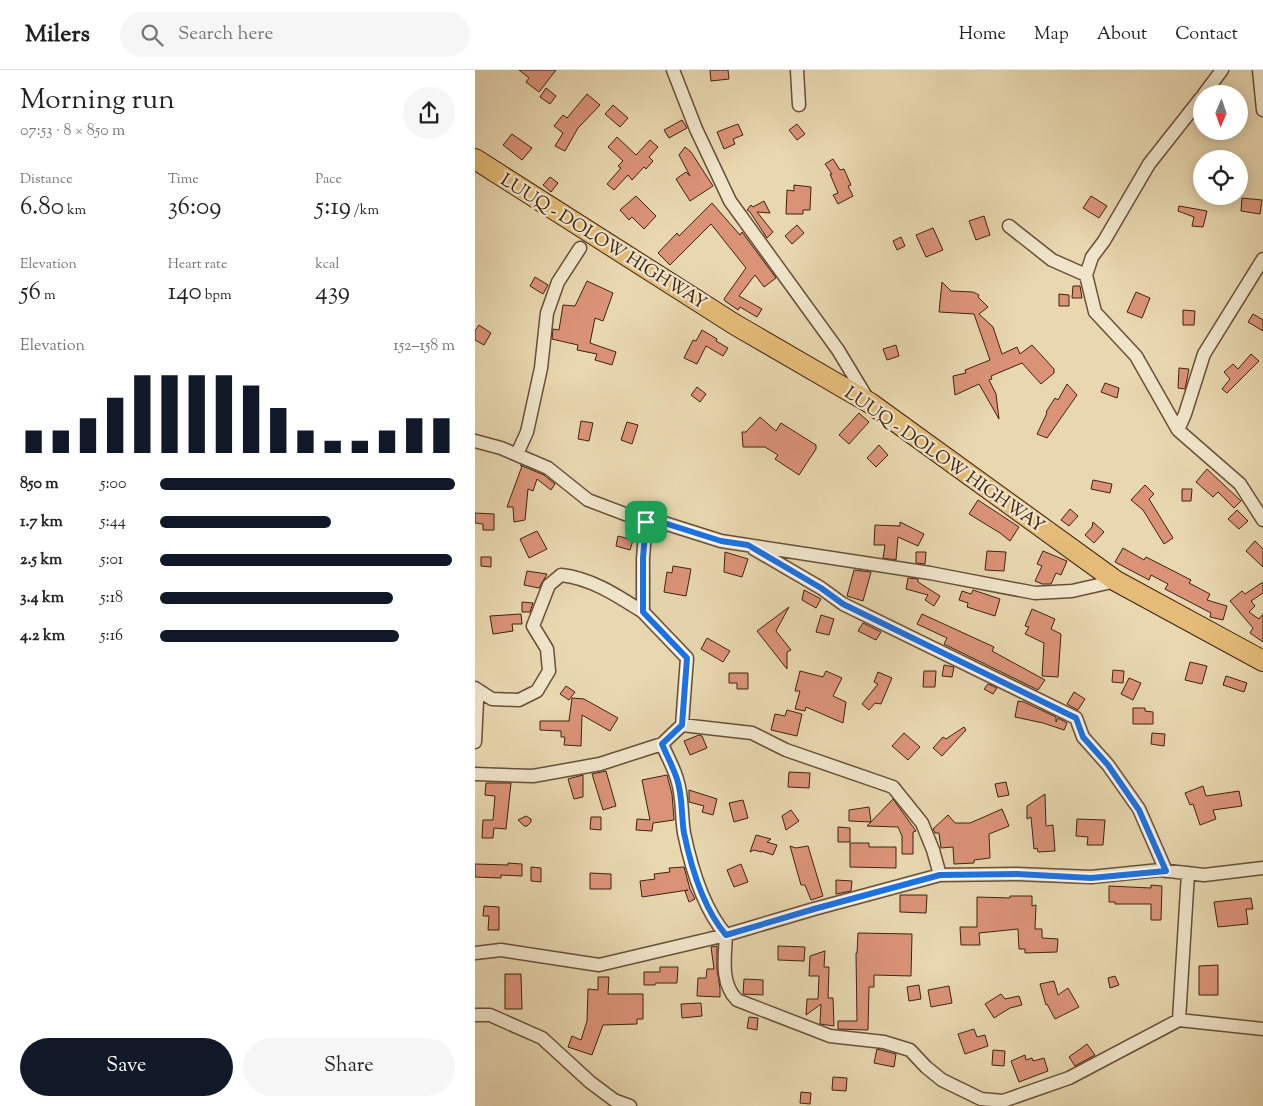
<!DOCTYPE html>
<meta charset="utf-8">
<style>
:root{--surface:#fff;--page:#f6f6f6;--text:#222;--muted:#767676;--line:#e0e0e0;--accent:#111827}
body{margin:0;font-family:"Sorts Mill Goudy",serif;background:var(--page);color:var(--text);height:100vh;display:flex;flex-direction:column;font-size:19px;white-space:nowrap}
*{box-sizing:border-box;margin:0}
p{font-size:16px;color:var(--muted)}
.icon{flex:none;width:28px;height:28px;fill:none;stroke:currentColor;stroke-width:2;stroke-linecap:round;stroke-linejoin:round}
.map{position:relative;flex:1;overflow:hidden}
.panel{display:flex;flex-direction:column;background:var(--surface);width:475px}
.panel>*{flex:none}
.needle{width:32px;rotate:182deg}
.buttons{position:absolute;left:718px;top:15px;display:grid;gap:10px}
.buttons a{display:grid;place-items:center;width:55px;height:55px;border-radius:50%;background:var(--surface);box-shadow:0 2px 12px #0003;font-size:25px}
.pin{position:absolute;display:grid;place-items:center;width:42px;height:42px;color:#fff;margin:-21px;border-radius:10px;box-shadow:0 2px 8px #0006}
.round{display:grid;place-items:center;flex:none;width:52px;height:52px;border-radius:26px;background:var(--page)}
.headline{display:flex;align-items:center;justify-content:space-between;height:85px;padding:0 20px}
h1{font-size:28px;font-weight:600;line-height:38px}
.metrics{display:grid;grid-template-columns:repeat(3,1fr);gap:8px;height:85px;padding:5px 20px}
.metrics div{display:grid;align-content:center}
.metrics b{font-size:25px;font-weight:600}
.metrics small{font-size:14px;font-weight:400}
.metrics p{font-size:14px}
.chart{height:140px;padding:10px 20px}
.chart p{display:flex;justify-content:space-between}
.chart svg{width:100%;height:90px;margin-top:5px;stroke:var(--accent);stroke-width:6}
.primary-button{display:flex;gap:10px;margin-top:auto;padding:10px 20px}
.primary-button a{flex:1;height:58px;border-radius:30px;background:var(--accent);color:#fff;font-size:20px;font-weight:600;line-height:58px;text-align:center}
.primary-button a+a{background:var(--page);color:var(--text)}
ul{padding:0 20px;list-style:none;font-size:16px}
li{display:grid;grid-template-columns:80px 60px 1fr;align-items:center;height:38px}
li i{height:12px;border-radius:6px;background:var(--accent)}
header{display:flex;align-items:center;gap:30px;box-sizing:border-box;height:70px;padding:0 25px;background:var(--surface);border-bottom:1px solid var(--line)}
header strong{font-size:24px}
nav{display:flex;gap:28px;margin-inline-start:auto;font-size:18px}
.search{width:350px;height:45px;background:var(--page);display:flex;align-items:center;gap:12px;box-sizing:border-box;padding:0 18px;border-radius:28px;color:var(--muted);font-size:19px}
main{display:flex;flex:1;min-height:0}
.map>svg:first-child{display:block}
.building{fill:#db9378;stroke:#3f2210}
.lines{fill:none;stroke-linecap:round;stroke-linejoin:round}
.street-casing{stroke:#694f38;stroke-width:15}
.primary-casing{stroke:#3f2210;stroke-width:22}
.street{stroke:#f0e5cb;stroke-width:12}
.primary{stroke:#e4bc78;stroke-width:20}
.route-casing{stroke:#fff;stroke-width:10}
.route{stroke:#1a73e8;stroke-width:6}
.labels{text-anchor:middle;stroke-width:4.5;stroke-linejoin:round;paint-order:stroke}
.street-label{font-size:18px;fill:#3f2210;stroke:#f0e5cb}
</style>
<header>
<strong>Milers</strong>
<div class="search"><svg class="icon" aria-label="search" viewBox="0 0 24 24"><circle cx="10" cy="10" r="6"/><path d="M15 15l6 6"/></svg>Search here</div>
<nav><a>Home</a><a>Map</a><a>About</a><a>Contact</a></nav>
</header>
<main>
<section class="panel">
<div class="headline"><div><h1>Morning run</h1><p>07:53 · 8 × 850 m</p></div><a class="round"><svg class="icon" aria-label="share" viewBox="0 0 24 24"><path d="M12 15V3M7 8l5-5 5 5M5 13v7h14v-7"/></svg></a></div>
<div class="metrics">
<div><p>Distance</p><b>6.80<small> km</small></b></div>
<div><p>Time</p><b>36:09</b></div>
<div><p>Pace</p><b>5:19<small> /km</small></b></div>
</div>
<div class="metrics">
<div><p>Elevation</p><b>56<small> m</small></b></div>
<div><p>Heart rate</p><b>140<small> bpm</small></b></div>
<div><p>kcal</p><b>439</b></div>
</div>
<div class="chart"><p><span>Elevation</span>152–158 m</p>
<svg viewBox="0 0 160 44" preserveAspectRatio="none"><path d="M5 44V33M15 44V33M25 44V27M35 44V17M45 44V6M55 44V6M65 44V6M75 44V6M85 44V11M95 44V22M105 44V33M115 44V38M125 44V38M135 44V33M145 44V27M155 44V27"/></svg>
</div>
<ul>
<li><b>850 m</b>5:00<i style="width:100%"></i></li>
<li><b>1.7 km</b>5:44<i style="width:58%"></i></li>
<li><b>2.5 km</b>5:01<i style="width:99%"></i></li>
<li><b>3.4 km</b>5:18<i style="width:79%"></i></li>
<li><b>4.2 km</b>5:16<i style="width:81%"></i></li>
</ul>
<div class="primary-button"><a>Save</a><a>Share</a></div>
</section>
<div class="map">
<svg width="788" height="1036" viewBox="0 0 788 1036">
<rect width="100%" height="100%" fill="#e8d7af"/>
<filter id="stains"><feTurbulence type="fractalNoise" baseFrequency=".004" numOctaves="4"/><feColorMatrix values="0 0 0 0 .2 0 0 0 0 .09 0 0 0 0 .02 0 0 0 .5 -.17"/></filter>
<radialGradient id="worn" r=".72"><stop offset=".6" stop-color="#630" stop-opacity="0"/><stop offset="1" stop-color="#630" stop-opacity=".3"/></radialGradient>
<path class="building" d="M44,0H81L64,22L51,12L54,8Z
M235,0H253L254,9L236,11Z
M71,18L81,26L75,34L65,27Z
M112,24L125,35L103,58L90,81L80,76L88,63L79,56L88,45L92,48Z
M138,35L153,48L145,57L130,44Z
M207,50L212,58L194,68L189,60Z
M263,54L268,65L258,69L260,74L249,79L242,62Z
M322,54L330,64L322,70L314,60Z
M37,64L57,78L47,90L28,75Z
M142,67L161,85L175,70L183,77L174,87L178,91L171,99L169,97L157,110L153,105L139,120L132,114L146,98L143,96L148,91L133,77Z
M210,77L216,82L238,116L215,131L201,109L211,102L215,106L204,85Z
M358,89L365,100L369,99L376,115L373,116L378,126L363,134L358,125L363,123L355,104H357L350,94Z
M75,107L83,113L76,122L68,115Z
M319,115L336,117L335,140H328V144H311L312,120L319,121Z
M161,126L181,146L169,159L157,147L154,150L145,140Z
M616,126L632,136L624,148L608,138Z
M767,128L787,130L785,144L766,141Z
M289,131L295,143L282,142L298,162L292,168L275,142L272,140L276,135L278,137Z
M237,133L265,165L267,162L301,208L289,217L280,205L264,226L287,239L282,247L265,237L263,240L250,231L249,229L271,198L236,154L195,195L183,183L202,163L204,166Z
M704,136L732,141L728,157L717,156L719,147L703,141Z
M509,146L515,165L501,170L494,151Z
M322,155L329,163L317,174L310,166Z
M458,158L468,180L451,187L441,165Z
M426,167L430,176L422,180L418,171Z
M60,207L73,215L68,224L55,216Z
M112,211L138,223L128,251L120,248L115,273L141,282L137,295L120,290L122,284L102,280L103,275L77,269L78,259L84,260L88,235L100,236Z
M467,212L476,221L498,222L504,225L503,227L513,237L504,244L518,257L527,284L542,277L545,284L557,275L579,299V303L566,314L547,293L516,306L517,309L514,310L521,324L524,349L504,314L480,325L478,306L491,303L490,300L515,290L499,244L464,242Z
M598,216H605L607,228H597Z
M661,222L675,228L667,248L652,242Z
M584,224L594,225V236H584Z
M708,240L720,241L719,255H708Z
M778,244L788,250V261L773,252Z
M4,255L16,263L9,275L0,270V261Z
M227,260L242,269L241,271L253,278L248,286L231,276L222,294L209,288L218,270L221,271Z
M421,275L424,286L412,290L408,279Z
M776,284L784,291L752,323L747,319L755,309L749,302L758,294L763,299Z
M704,298L714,299L710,319L703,318Z
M630,313L644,318L642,328L626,322Z
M592,314L602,325L572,368L562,364L572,343L571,342L580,328L583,330Z
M222,317L231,324L225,332L216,325Z
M384,343L394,352L374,374L364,365Z
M285,347L301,361L306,353L341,375V379L324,405L300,389L303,385L290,377H268L267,362H271Z
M106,351L118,353L114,371L103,369Z
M152,352L163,355L157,374L146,370Z
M404,375L413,385L401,397L392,388Z
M45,395L69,405L80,414L76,420L62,409L58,421L53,419L50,450L39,452L38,437H32L47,396Z
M732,399L766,431L759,438L743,422L738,427L721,412Z
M618,410L637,414L635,423L616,419Z
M670,415L679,424L674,429L698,468L689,474L668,440L656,430Z
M707,419H717L716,431H707Z
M503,430L544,457L535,471L525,463L494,444Z
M595,439L603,446L594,456L586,450Z
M762,440L773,451L764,459L753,449Z
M0,443L19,444V460H8V454L0,453Z
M425,452L449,464L443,476L423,467L421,490L408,488L410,475H399L400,455L425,456Z
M618,452L629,462L619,473L610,465L617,457Z
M62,461L72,479L54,488L45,469Z
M143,466L158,470L155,480L141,476Z
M780,471L788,479V497L771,481Z
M648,478L669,490L671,487L716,510L714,513L735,524L732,530L752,536L748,550L735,547L736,543L690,519L693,514L676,505L674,510L640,492Z
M512,481L531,482L529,501L510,500Z
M568,481L592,491L586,505L581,503L576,514H567L560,511L567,496L562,494Z
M250,482L273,489L267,507L249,502Z
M441,482H451L450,494L441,493Z
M6,487H16V497L6,496Z
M198,496L216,499L211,526L189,522L192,502L197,503Z
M379,500L396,502L388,531L372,526Z
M52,501L72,504L64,518L49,515Z
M433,508L443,509V512L465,526L459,536L450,530L453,525L431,519Z
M788,512V523L776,531L780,536L774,542L784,549L788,544V572L775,563L778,558L755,531L767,521L770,524Z
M329,520L346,529L341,538L327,530Z
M498,520L525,529L520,546L492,537L493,533L484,530L487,521L496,524Z
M47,532L58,533L55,542H47Z
M314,537L301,561L316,580L312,582V599L282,561Z
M557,539L580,549L576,559L586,564L583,607L567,606L569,573L550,564L554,557L550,556Z
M46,544L47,554H37L38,561L18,564L15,546Z
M447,544L519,577L517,581L570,610L563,620L469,574L472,568L442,554Z
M346,545L359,549L354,565L341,562Z
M388,553L406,562L401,570L383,561Z
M232,568L255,581L248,592L226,579Z
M715,592L732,596L727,614L710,610Z
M469,595L479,597L477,607L467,606Z
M638,600L649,601L648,613L637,612Z
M325,601L348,607L351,601L367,608L358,626L371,632L368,653L331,637L330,641L320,639L325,621H320Z
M449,601H461L460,617H448Z
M403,602L417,608L406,634L400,633L394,640L387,634L403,614L399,612Z
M254,603H273V619H262V613H254Z
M751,606L772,613L769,622L748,615Z
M654,608L666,613L658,630L646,624Z
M513,614L522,618L518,624L509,619Z
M91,616L100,622L94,630L85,624Z
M599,622L610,629L603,640L592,634Z
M97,628L109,629L143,648L135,661L107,645L106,676L89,675L90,667H86V661L65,660V651H94Z
M543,631L549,632L581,647V652L583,648L592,653L589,660L568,653L540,647Z
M658,638H670V641L678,642V654H658Z
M312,640L327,644L322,666L296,660L300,644L310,646Z
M489,657L491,660L467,686L458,678L468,667L471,669Z
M429,663L445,677L433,690L417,676Z
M677,663L690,664L689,676L676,674Z
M224,665L227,666L232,678L215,685L209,671Z
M131,701L141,736L128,740L117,704Z
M314,702L335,703L334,718L313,717Z
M108,705V727L99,729L93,709Z
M192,705L197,724L199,750L178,753L177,761L161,760L162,749L175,750L167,710Z
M531,712L534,725L523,727L520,714Z
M11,713H36L31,759L19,758L18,768H7L8,750H18L20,726L10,725Z
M728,716L731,726L764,721L767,736L738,740L741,749L725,755L718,734L715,735L710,723Z
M214,720L242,729L238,745L227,742L229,736L214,732Z
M570,724L571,756L578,755L580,781L563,782L562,778L559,779L556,747L552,749V736Z
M418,729L441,761L438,762V784H427V766L423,757L392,756Z
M268,730L273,748L259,752L254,733Z
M394,737L396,752L374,751V740Z
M527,739L534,756L514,764L515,788L499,790V793L479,794L478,777L466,778L464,763H460L458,759L473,745L480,753H495Z
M316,740L324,751L311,760L307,746Z
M51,746L56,749V752L52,756H49L43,750Z
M116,747H126V760L115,759Z
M602,749L630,750L628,775H612L613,767L601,766Z
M363,757L375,758V772H363Z
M281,765L296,769L292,772L302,775L298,785L286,781V782L279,780L275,782Z
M375,773H394V777H421V798L375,797Z
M315,776L321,778L333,776L348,826L336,830L330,815H326Z
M33,793L47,794V806L26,805V808L0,807V794L33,795Z
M266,794L273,812L259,817L252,800Z
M56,797L66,798V812L56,811Z
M209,797L215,819L220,829L214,832L210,821L213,820L167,827L165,811L180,809L179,804L195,802L194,798Z
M115,803L136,804V819H115Z
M361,810L377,811L376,821L361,824Z
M676,815L687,816L686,850H676V834H640V832H634V816L676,818Z
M425,825H452L451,843L425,842Z
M535,826H557V836L561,835L560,859H567V868L583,869L582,882L550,883V879H544L543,859L504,863L505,875H486L485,857H502V827L535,828Z
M776,828L778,839H771L773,854L743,857L739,832Z
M9,836L24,837V860H13L14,846H8Z
M383,863L437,864L436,906L399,905V917H394L393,960L363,959V951H382L381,883H382Z
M242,876V899L245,918V927L222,926L223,908H231L232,899H239L236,877Z
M303,876L330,877L329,891L303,890Z
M350,881L349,897H354L353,928H358L359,956L345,954L346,934L331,945L332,929H343L344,906H334L335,886Z
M743,895V925H724V896Z
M185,897H203L202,913H181L180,915H169V902H185Z
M30,904H46L47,939H30Z
M640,906L644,915L635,918L633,908Z
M123,907H134L133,924H168V949H162V954L128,955L117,985L93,977L97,966L106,970L112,951L113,919L123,920Z
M269,909L288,910V925L268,924Z
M579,911L583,925L593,918L604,937L580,949L572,934L571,935L565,914Z
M444,915L446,929L434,931L432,917Z
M474,916L477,933L456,937L453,920Z
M526,924L530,929L544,926L547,935L535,938L519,948L510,934Z
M226,933L227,946L207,948L206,934Z
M274,947L283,948L282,960L272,958Z
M499,959L502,967L510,965L513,976L490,984L483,964Z
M612,974L620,985L600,996L594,987Z
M402,979L421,984L419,997L399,993Z
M518,980L530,981L529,996L517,995Z
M550,985L551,990L557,988L558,991L569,988L573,1001L544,1012L536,991Z
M358,1007L372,1008L371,1021L357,1020Z
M326,1022L336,1023L335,1034L325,1033Z"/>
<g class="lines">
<defs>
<path id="street" d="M198,0L221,59L255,131L363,280L392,328
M322,0L324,35
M784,0L788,40
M729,24L747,0
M534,156L577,190L611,205L620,242L661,286L703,360L710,344L729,284L788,189
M611,205L617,187L629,171L674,94L726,28
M703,360L765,414L788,450
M0,371L26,378L73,398L113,430L171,452H186L246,471L455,503L560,523L597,521L641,511
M42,384L52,362L66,298L72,243L83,212L105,178
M171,452L168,488V542L212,588L207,655
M279,479L346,518L368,534L601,648L608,667L633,695L664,739L691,801
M0,618L17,629L44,630L62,621L74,601L72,579L58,556L74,515L86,505C116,508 143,526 168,542
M0,625L2,631L0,672
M187,674C192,686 199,698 202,709C208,727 206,745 209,763C216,797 228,838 251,865C250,886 245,913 262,930L355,966L409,972L435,980L451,997L467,1010L506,1029L528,1031L594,1008L704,950
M0,704L58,706L125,694L187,674L207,655L277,663L311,680L418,717L447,753L458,780L465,805
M713,803L704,950L788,959
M0,883L26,880L124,895L251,865L339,839L465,805L542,804L616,807L685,800L729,805L788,798
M0,945H15L67,968L115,1012L139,1030L155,1036"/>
<path id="primary" d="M0,89L259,254L395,333L641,511L788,591"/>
</defs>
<use href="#street" class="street-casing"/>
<use href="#primary" class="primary-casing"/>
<use href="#street" class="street"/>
<use href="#primary" class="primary"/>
</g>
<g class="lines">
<defs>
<path id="route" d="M171,452H186L246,471L273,475L346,518L368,534L601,648L608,667L633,695L664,740L691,801L616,808L542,804L465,805L339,839L251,865C228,838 216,797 209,763C206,745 208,727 202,709C198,697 192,686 187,674L207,655L212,588L168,542V488Z"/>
</defs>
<use href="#route" class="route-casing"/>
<use href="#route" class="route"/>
</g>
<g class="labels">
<g class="street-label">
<text transform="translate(129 171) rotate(32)" y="6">LUUQ - DOLOW HIGHWAY</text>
<text transform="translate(470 389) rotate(35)" y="6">LUUQ - DOLOW HIGHWAY</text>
</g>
</g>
<rect width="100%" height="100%" filter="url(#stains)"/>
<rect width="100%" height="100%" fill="url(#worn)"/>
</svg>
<div class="buttons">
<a><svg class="needle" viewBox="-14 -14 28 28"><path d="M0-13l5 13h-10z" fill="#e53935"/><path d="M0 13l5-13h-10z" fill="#767676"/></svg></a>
<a><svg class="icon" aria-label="locate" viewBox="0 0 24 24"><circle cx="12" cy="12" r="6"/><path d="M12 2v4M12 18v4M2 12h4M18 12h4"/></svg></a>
</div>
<div class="pin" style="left:171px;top:452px;background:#1e9e55"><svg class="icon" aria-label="arrive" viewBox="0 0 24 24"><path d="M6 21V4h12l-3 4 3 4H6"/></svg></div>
</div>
</main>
